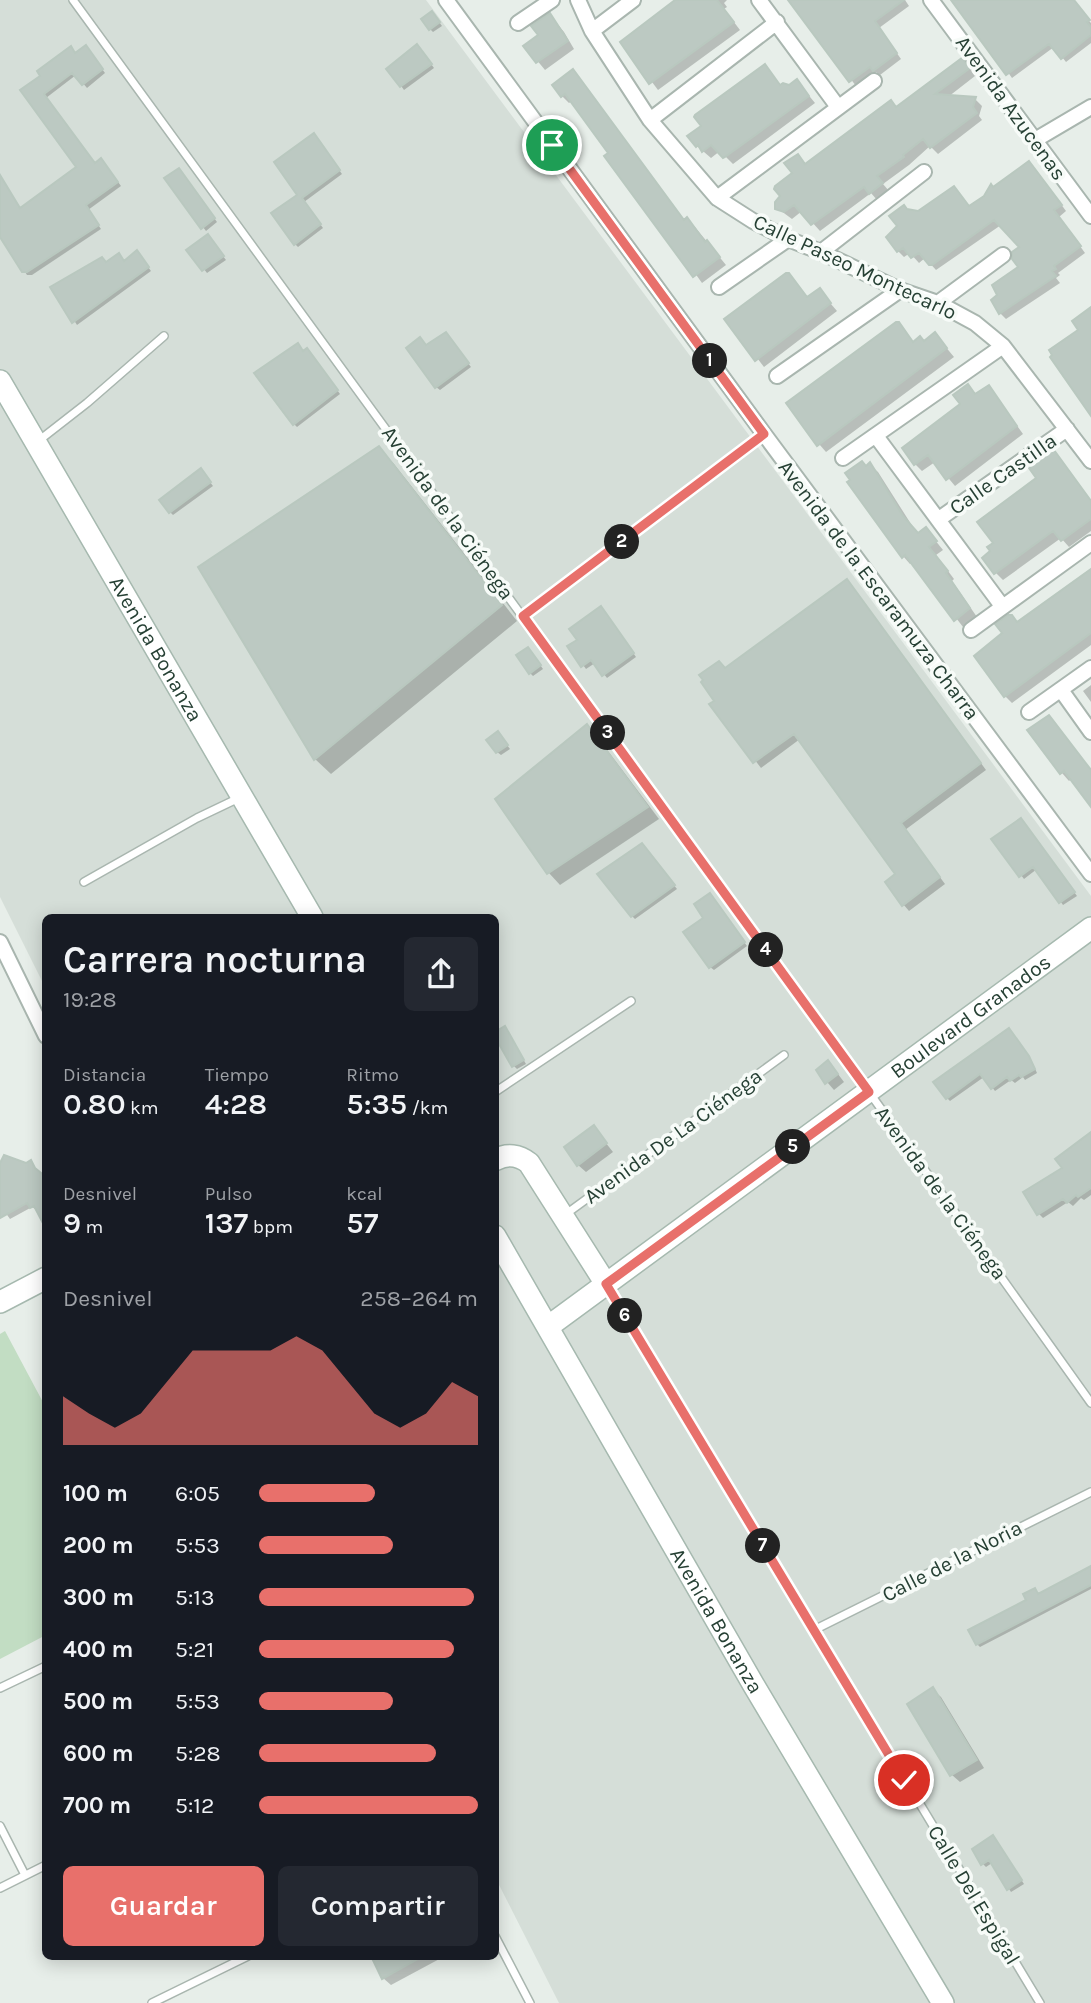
<!DOCTYPE html>
<html lang="es">
<meta charset="utf-8">
<style>
:root{--surface:#171b24;--page:#242831;--text:#f1f3f6;--muted:#9ea1a6;--accent:#e8706b}
body{margin:0;font-family:Karla,sans-serif;background:var(--page);color:var(--text);height:100vh;display:flex;flex-direction:column;font-size:26px;white-space:nowrap}
*{box-sizing:border-box;margin:0}
p{font-size:23px;color:var(--muted)}
.icon{flex:none;width:38px;height:38px;fill:none;stroke:currentColor;stroke-width:2;stroke-linecap:round;stroke-linejoin:round}
.map{position:relative;flex:1;overflow:hidden}
.drawer{position:absolute;left:42px;top:914px;width:457px;height:1046px;display:flex;flex-direction:column;background:var(--surface);border-radius:10px;box-shadow:0 4px 18px #0003}
.drawer>*{flex:none}
.pin{position:absolute;display:grid;place-items:center;width:60px;height:60px;color:#fff;margin:-30px;border:4px solid #fff;border-radius:50%;box-shadow:0 2px 7px #0007}
.km{position:absolute;width:35px;height:35px;margin:-18px;border-radius:50%;background:#222;color:#fff;font-size:19px;line-height:35px;text-align:center}
.round{display:grid;place-items:center;flex:none;width:74px;height:74px;border-radius:10px;background:var(--page)}
.head{display:flex;align-items:center;justify-content:space-between;height:119px;padding:0 21px}
h1{font-size:38px;font-weight:600;line-height:52px}
.figures{display:grid;grid-template-columns:repeat(3,1fr);gap:10px;height:119px;padding:7px 21px}
.figures div{display:grid;align-content:center}
.figures b{font-size:30px;font-weight:600}
.figures small{font-size:19px;font-weight:400}
.figures p{font-size:19px}
.chart{height:196px;padding:14px 21px}
.chart p{display:flex;justify-content:space-between}
.chart svg{width:100%;height:126px;margin-top:7px;fill:var(--accent);opacity:.7}
.primary-button{display:flex;gap:14px;margin-top:auto;padding:14px 21px}
.primary-button a{flex:1;height:80px;border-radius:10px;background:var(--accent);color:#fff;font-size:28px;font-weight:600;line-height:80px;text-align:center}
.primary-button a+a{background:var(--page);color:var(--text)}
ul{padding:0 21px;list-style:none;font-size:23px}
li{display:grid;grid-template-columns:112px 84px 1fr;align-items:center;height:52px}
li i{height:18px;border-radius:9px;background:var(--accent)}
.map>svg:first-child{display:block}
.built{fill:#d5ded8}
.green{fill:#c2ddc3}
.shadow{fill:#0003}
.building{fill:#bcc9c2;stroke:#b9c8bf;stroke-width:2}
.lines{fill:none;stroke-linecap:round;stroke-linejoin:round}
.lane-casing{stroke:#a9b6af;stroke-width:10}
.street-casing{stroke:#a9b6af;stroke-width:18}
.secondary-casing{stroke:#a6b9af;stroke-width:24}
.lane{stroke:#fff;stroke-width:7}
.street{stroke:#fff;stroke-width:14}
.secondary{stroke:#fff;stroke-width:21}
.route-casing{stroke:#fff;stroke-width:14}
.route{stroke:#e8706b;stroke-width:9}
.labels{text-anchor:middle;stroke-width:7;stroke-linejoin:round;paint-order:stroke}
.street-label{font-size:21px;fill:#264034;stroke:#f7fbf8}
</style>
<div class="map">
<svg width="1091" height="2003" viewBox="0 0 1091 2003">
<rect width="100%" height="100%" fill="#e7eee9"/>
<path class="built" d="M0,0H426L1091,896V2003H559L495,1877V917H46L45,987L0,897Z"/>
<path class="green" d="M5,1331L45,1406L46,1635L0,1659V1334Z"/>
<path class="shadow" d="M678,0H727L724,3L727,7L724,9L740,30L658,90L622,42Z
M791,0H905L909,6L879,28L901,59L880,75L876,72L856,86Z
M957,0H1068L1091,23V43L1066,62L1054,47L1012,78Z
M550,15L564,32L574,49L545,70L526,47L540,36Z
M435,16L442,26L433,32L430,29Z
M421,50L434,68L404,90L389,69Z
M89,51L105,73L87,88L76,75L46,98L95,164H105L121,186L88,210L101,229L32,275H27L0,233V176L21,209L78,168L23,90L76,55Z
M765,66L781,86L789,87L797,81L815,103L733,164L720,151L711,158L697,146L703,126Z
M969,67L975,76L948,97L975,99L982,106L979,116L982,120L938,154L930,146L909,165L883,184L889,191L877,200L871,193L820,231L802,211L792,219L777,208L806,165L897,108Z
M580,79L685,221L687,220L695,227L726,265L702,283L572,101L569,103L562,96Z
M317,139L342,174L304,202L323,228L298,247L295,244L299,195Z
M1035,169L1066,211L1059,217L1085,253L1058,273L1060,275L1056,278L1060,283L1006,319L1000,313L1021,267V247L1001,225L936,270L925,258L919,263L910,253L904,257L898,251L899,226L907,211L918,213L954,188L970,208L994,189Z
M182,173L217,222L206,231L166,179Z
M211,240L226,260L207,273L189,250Z
M140,256L151,271L77,325L53,287L106,264L125,262Z
M789,275L808,298L819,290L837,311L764,367L727,319Z
M906,332L914,344L924,342L935,334L954,357L826,452L819,444Z
M449,338L471,367L440,390L436,387Z
M303,352L310,353L340,394L297,427L294,424Z
M968,386L976,395L989,387L1023,434L955,486L935,462L922,471L915,464L963,405Z
M378,448L394,464L517,621L331,774L315,759Z
M870,465L878,472L918,535L926,529L943,550L936,555L954,579L952,581L977,617L963,627L913,562L910,564L903,556L866,467Z
M204,474L213,486L173,515L170,512Z
M1091,501V531L1069,547L1061,538L1003,580L996,573L993,552Z
M1091,570V645L1012,703L1005,696L1018,624Z
M852,588L986,770L905,830L945,884L909,911L903,904L897,874L800,739L761,768L712,704L716,701L726,670Z
M604,611L636,657L607,678L595,663L586,669L570,647L579,640Z
M531,652L543,669L533,676L530,673Z
M1091,685V702L1083,691Z
M1049,717L1091,770V804L1072,778L1069,781L1062,773L1030,730Z
M587,727L599,739L659,819L560,885L549,873L498,799Z
M501,737L510,749L501,755L497,752Z
M1024,823L1077,896L1063,905L1037,869L1024,879L994,840Z
M645,849L677,889L635,919L632,916Z
M713,899L747,946L714,970L710,967L705,918Z
M505,1028L526,1064L517,1069L514,1066Z
M1012,1034L1032,1062L1037,1073L1025,1080L1023,1077L1015,1083L1011,1080L995,1091L984,1077L950,1101L947,1098Z
M835,1070L844,1082L834,1090L827,1082Z
M594,1128L613,1152L586,1172L578,1165Z
M1091,1136V1195L1084,1200L1081,1198L1073,1206L1068,1202L1043,1218L1039,1214L1064,1168Z
M31,1163L38,1173V1211L32,1207L10,1219L0,1205V1178Z
M1091,1568V1589L980,1647L977,1644L1028,1601L1035,1591L1039,1595Z
M933,1690L941,1697L984,1768L960,1782L952,1775Z
M996,1841L1024,1884L1011,1892L992,1863L986,1867L983,1864Z
M373,1956H445L391,1985L383,1978Z"/>
<path class="building" d="M675,0H717L734,22L649,84L620,42Z
M788,0H904L875,21L897,53L873,71L870,67L849,82Z
M951,0H1074L1090,20L1087,22L1091,27V35L1061,59L1049,44L1006,75Z
M432,11L440,22L429,30L421,19Z
M550,13L568,41L536,63L523,46L538,35L531,26Z
M417,44L432,64L400,87L386,69Z
M86,45L103,69L82,85L72,73L44,94L95,163L101,158L118,182L86,205L99,225L27,272H22L0,237V175L20,208L76,167L20,90L40,76L37,71L71,46L75,53Z
M962,58L970,68L935,94L976,97L973,107L977,113L930,148L923,139L903,155L904,157L877,176L883,183L869,194L864,187L811,225L794,205L784,212L775,209V202L780,196L774,189L775,186L792,173L784,163L798,154L805,164L891,100L896,107Z
M765,64L780,85L783,83L789,85L797,79L809,96L725,157L723,158L711,145L702,152L698,145L696,147L687,136L701,126L694,117L695,115Z
M573,69L684,220L687,217L705,242L707,240L720,257L693,277L604,156L608,153L565,94L561,97L552,85Z
M314,133L340,170L302,198L321,224L294,245L271,213L297,195L274,162Z
M1029,161L1062,205L1054,210L1081,246L1054,266L1056,269L1052,271L1056,276L999,314L991,300L997,295L992,285L1018,267L1012,259V252L1019,247L994,220L932,265H929L919,253L911,258L903,248L897,252L886,237L897,226L889,216L904,205L907,209L918,211L954,186L969,206L984,196L991,184L993,187Z
M179,168L215,218L201,229L164,178Z
M208,234L224,256L202,271L186,250Z
M137,250L149,267L72,323L50,287L102,257L106,262L119,253L124,261Z
M786,273H789L807,297L820,288L831,303L755,361L724,319Z
M1091,307V416L1050,357L1052,355L1049,350L1078,330L1072,321Z
M896,322H899L913,342L920,336L924,341L935,332L947,348L817,446L786,403Z
M446,332L469,363L435,388L406,348L420,337L426,345Z
M298,343L303,351L307,348L338,390L293,425L254,373Z
M968,384L975,394L989,385L1017,426L946,480L928,455L914,465L902,448L960,404L953,395Z
M379,446L502,605L314,760L198,567Z
M1054,450L1091,501V519L1061,541L1053,531L994,574L982,558L990,551L987,547L993,543L977,522L1036,478L1029,468Z
M862,461L866,466L870,462L903,516L918,533L926,527L937,541L929,547L948,571L946,573L970,608L954,621L905,555L902,558L847,482L850,480L845,473Z
M201,468L211,482L169,513L159,500Z
M1091,569V633L1004,697L974,656L1002,633L995,624L1008,615H1012L1017,622Z
M847,579L981,763L901,823L940,877L902,906L885,882L895,874L794,734L753,763L709,704L714,701L701,682L703,680L699,675L719,661L725,668Z
M601,606L634,653L602,676L591,660L581,667L567,646L577,640L569,629Z
M528,647L541,665L529,674L516,655Z
M1049,715L1091,770V807L1064,771L1060,774L1027,730Z
M587,724L648,807L547,874L495,799Z
M498,731L508,745L496,753L486,740Z
M1021,818L1075,892L1059,903L1033,867L1019,877L991,839Z
M642,843L675,885L631,917L597,874Z
M710,893L745,942L709,968L683,932L703,918L694,904Z
M505,1026L524,1060L512,1067L495,1037V1032Z
M1009,1028L1029,1056L1035,1069L1021,1077L1019,1075L1010,1081L1007,1077L991,1089L980,1074L946,1099L933,1082Z
M828,1060L838,1074L825,1084L816,1070Z
M594,1125L607,1143L577,1166L564,1147Z
M1091,1132V1188L1078,1197L1076,1195L1067,1203L1063,1199L1037,1215L1023,1192L1062,1168L1055,1159Z
M4,1155L26,1163L31,1160L35,1168L46,1177V1229L34,1206L30,1208L27,1203L0,1218V1163Z
M1091,1566V1585L976,1645L968,1630L1026,1600L1023,1594L1035,1588L1038,1594Z
M933,1687L977,1760L950,1776L907,1704Z
M993,1835L1022,1880L1007,1890L989,1860L981,1865L972,1849Z
M371,1956H423L382,1979Z"/>
<g class="lines">
<defs>
<path id="lane" d="M73,0L869,1092L1091,1403
M37,442L87,403L164,336
M523,616L764,434
M84,882L197,818L241,797
M495,1092L631,1001
M566,1214L784,1055
M608,1287L1040,2003
M814,1630L1091,1492
M0,1688L46,1666
M0,1826L25,1875
M0,1888L46,1865
M495,1936L530,2003
M152,2003L248,1956"/>
<path id="street" d="M446,0L764,434L1091,874
M578,0L592,31L650,120L717,198L753,221L788,239L821,252L900,290L938,303L975,323L1003,346L1091,461
M759,0L838,107
M931,0L1091,216
M518,23L552,0
M592,31L633,0
M650,120L777,22
M1035,140L1091,107
M717,198L874,81
M821,252L924,172
M719,287L788,239
M938,303L1003,255
M777,376L900,290
M876,436L1002,606
M843,458L1003,346
M939,519L1067,429
M971,630L1091,543
M1061,690L1091,732
M1029,712L1091,668
M0,942L46,1036"/>
<g id="secondary">
<path id="s1" d="M0,381L312,917"/>
<path d="M495,1160C507,1153 519,1155 529,1163L606,1284"/>
<path id="s2" d="M495,1236L753,1684L943,2003"/>
<path d="M0,1302L46,1278"/>
<path id="s3" d="M549,1326L1091,928"/>
</g>
</defs>
<use href="#lane" class="lane-casing"/>
<use href="#street" class="street-casing"/>
<use href="#secondary" class="secondary-casing"/>
<use href="#lane" class="lane"/>
<use href="#street" class="street"/>
<use href="#secondary" class="secondary"/>
</g>
<g class="lines">
<defs>
<path id="route" d="M552,145L764,434L523,616L869,1092L606,1284L904,1780"/>
</defs>
<use href="#route" class="route-casing"/>
<use href="#route" class="route"/>
</g>
<g class="labels">
<g class="street-label">
<text transform="translate(1011 108) rotate(54)" y="7">Avenida Azucenas</text>
<text transform="translate(855 267) rotate(25)" y="7">Calle Paseo Montecarlo</text>
<text transform="translate(1003 474) rotate(-35)" y="7">Calle Castilla</text>
<text transform="translate(448 513) rotate(54)" y="7">Avenida de la Ciénega</text>
<text transform="translate(879 590) rotate(53)" y="7">Avenida de la Escaramuza Charra</text>
<text dy="7" stroke="none"><textPath href="#s1" startOffset="310">Avenida Bonanza</textPath></text>
<text dy="7" stroke="none"><textPath href="#s3" startOffset="523">Boulevard Granados</textPath></text>
<text transform="translate(673 1136) rotate(-36)" y="7">Avenida De La Ciénega</text>
<text transform="translate(941 1193) rotate(54)" y="7">Avenida de la Ciénega</text>
<text transform="translate(952 1561) rotate(-27)" y="7">Calle de la Noria</text>
<text dy="7" stroke="none"><textPath href="#s2" startOffset="444">Avenida Bonanza</textPath></text>
<text transform="translate(974 1895) rotate(59)" y="7">Calle Del Espigal</text>
</g>
</g>
</svg>
<div class="pin" style="left:552px;top:145px;background:#1e9e55"><svg class="icon" aria-label="arrive" viewBox="0 0 24 24"><path d="M6 21V4h12l-3 4 3 4H6"/></svg></div>
<div class="pin" style="left:904px;top:1780px;background:#d93025"><svg class="icon" aria-label="check" viewBox="0 0 24 24"><path d="M5 12l5 5 9-10"/></svg></div>
<b class="km" style="left:710px;top:361px">1</b>
<b class="km" style="left:622px;top:542px">2</b>
<b class="km" style="left:608px;top:733px">3</b>
<b class="km" style="left:766px;top:950px">4</b>
<b class="km" style="left:793px;top:1147px">5</b>
<b class="km" style="left:625px;top:1316px">6</b>
<b class="km" style="left:763px;top:1546px">7</b>
<section class="drawer">
<div class="head"><div><h1>Carrera nocturna</h1><p>19:28</p></div><a class="round"><svg class="icon" aria-label="share" viewBox="0 0 24 24"><path d="M12 15V3M7 8l5-5 5 5M5 13v7h14v-7"/></svg></a></div>
<div class="figures">
<div><p>Distancia</p><b>0.80<small> km</small></b></div>
<div><p>Tiempo</p><b>4:28</b></div>
<div><p>Ritmo</p><b>5:35<small> /km</small></b></div>
</div>
<div class="figures">
<div><p>Desnivel</p><b>9<small> m</small></b></div>
<div><p>Pulso</p><b>137<small> bpm</small></b></div>
<div><p>kcal</p><b>57</b></div>
</div>
<div class="chart"><p><span>Desnivel</span>258–264 m</p>
<svg viewBox="0 0 160 44" preserveAspectRatio="none"><path d="M0 44V27L10 33L20 38L30 33L40 22L50 11L60 11L70 11L80 11L90 6L100 11L110 22L120 33L130 38L140 33L150 22L160 27V44z"/></svg>
</div>
<ul>
<li><b>100 m</b>6:05<i style="width:53%"></i></li>
<li><b>200 m</b>5:53<i style="width:61%"></i></li>
<li><b>300 m</b>5:13<i style="width:98%"></i></li>
<li><b>400 m</b>5:21<i style="width:89%"></i></li>
<li><b>500 m</b>5:53<i style="width:61%"></i></li>
<li><b>600 m</b>5:28<i style="width:81%"></i></li>
<li><b>700 m</b>5:12<i style="width:100%"></i></li>
</ul>
<div class="primary-button"><a>Guardar</a><a>Compartir</a></div>
</section>
</div>
